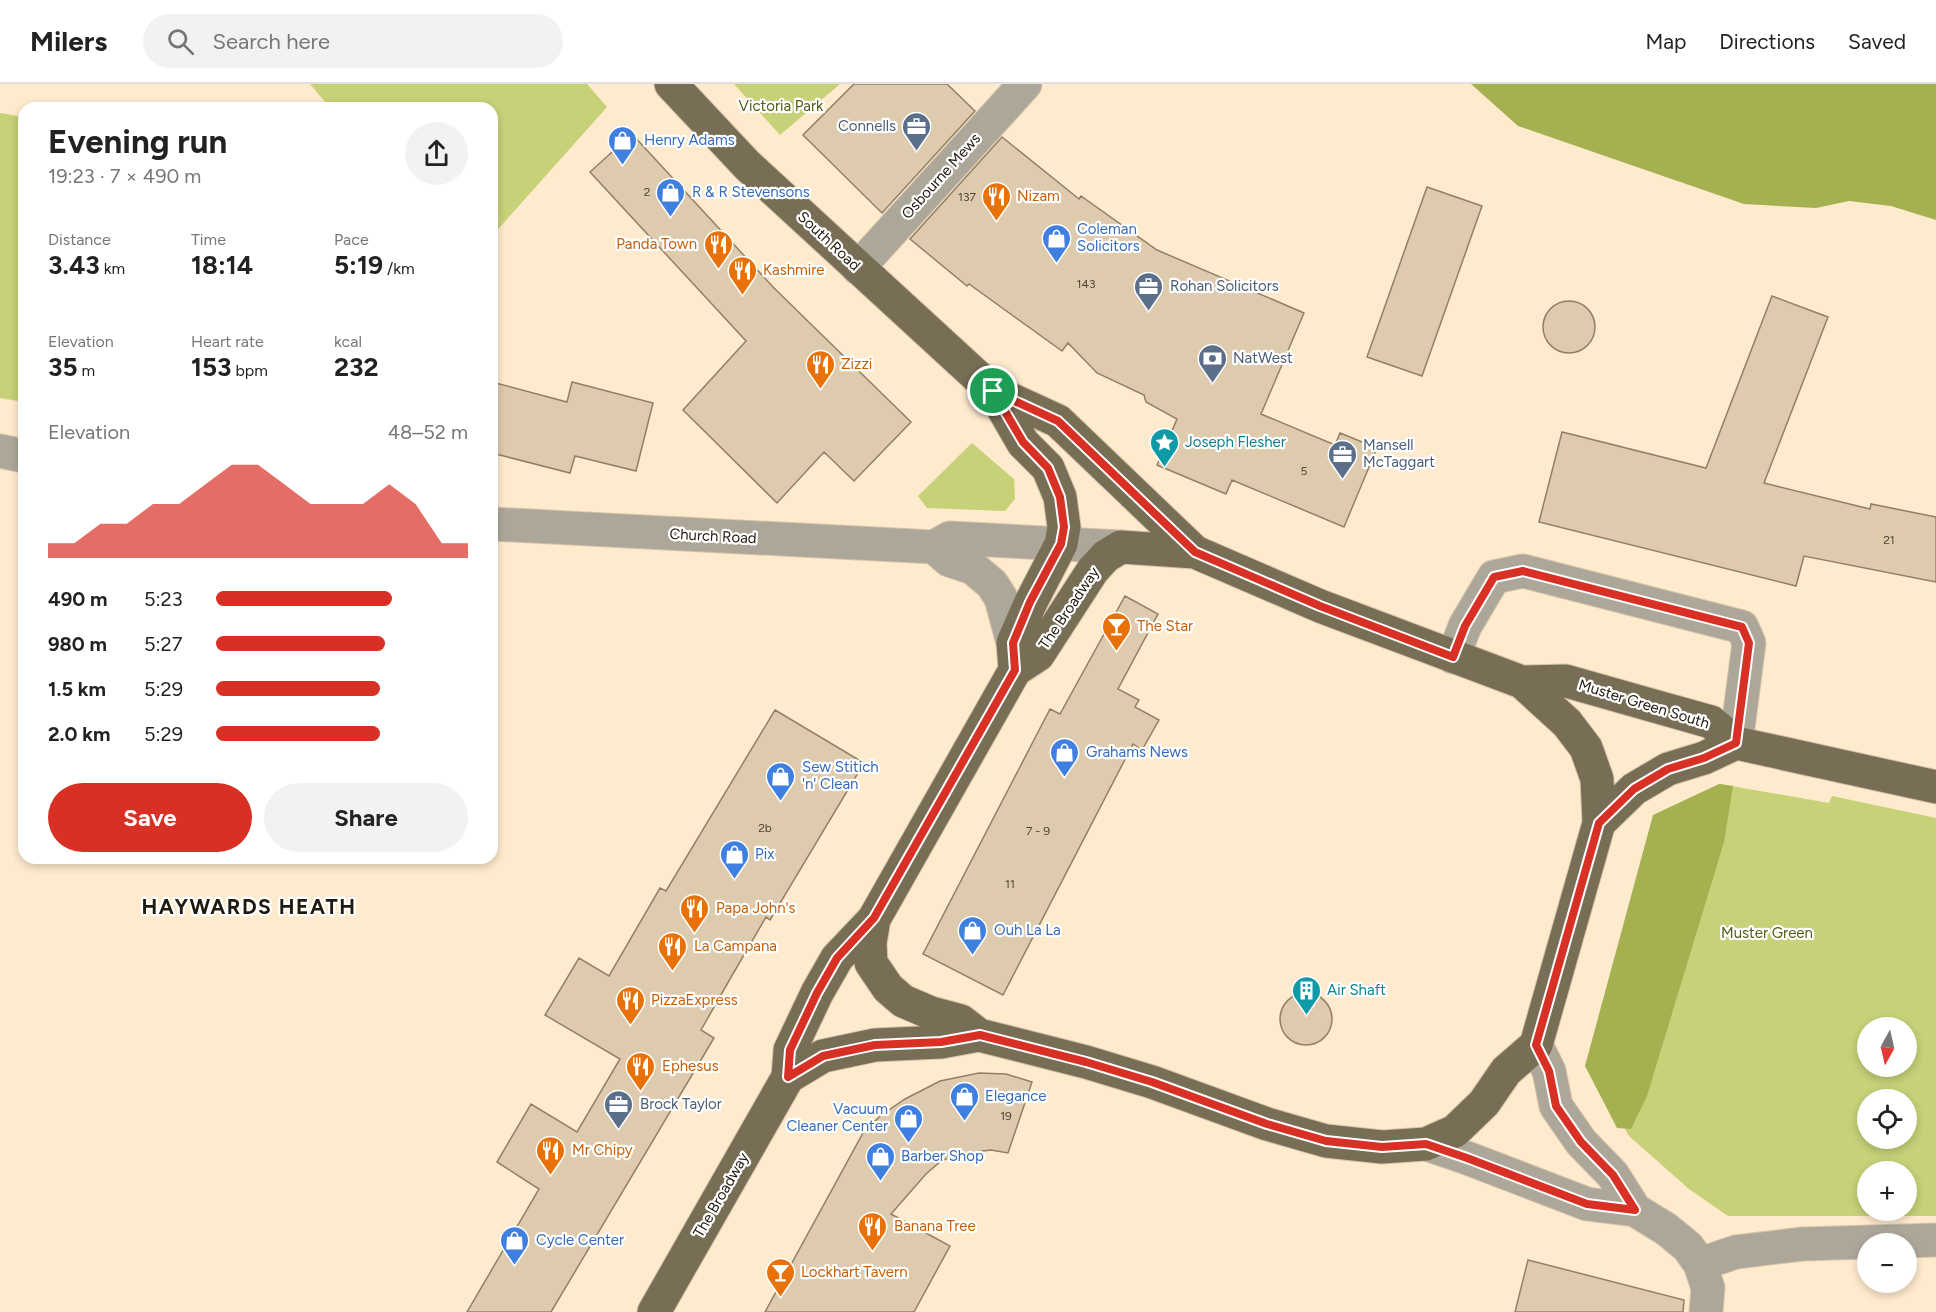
<!DOCTYPE html>
<meta charset="utf-8">
<style>
:root{--surface:#fff;--page:#f2f2f2;--text:#222;--muted:#767676;--line:#e0e0e0;--accent:#d93025}
body{margin:0;font-family:Figtree,sans-serif;background:var(--page);color:var(--text);height:100vh;display:flex;flex-direction:column;font-size:22px;white-space:nowrap}
*{box-sizing:border-box;margin:0}
p{font-size:20px;color:var(--muted)}
.icon{flex:none;width:33px;height:33px;fill:none;stroke:currentColor;stroke-width:2;stroke-linecap:round;stroke-linejoin:round}
.map{position:relative;flex:1;overflow:hidden}
.sheet{position:absolute;left:18px;top:18px;width:480px;height:762px;display:flex;flex-direction:column;background:var(--surface);border-radius:18px;box-shadow:0 3px 9px #0003}
.sheet>*{flex:none}
.needle{width:39px;rotate:188deg}
.controls{position:absolute;left:1857px;top:933px;display:grid;gap:12px}
.controls a{display:grid;place-items:center;width:60px;height:60px;border-radius:50%;background:var(--surface);box-shadow:0 3px 9px #0003;font-size:30px}
.pin{position:absolute;display:grid;place-items:center;width:51px;height:51px;color:#fff;margin:-26px;border:3px solid #fff;border-radius:50%;box-shadow:0 2px 6px #0007}
.round{display:grid;place-items:center;flex:none;width:63px;height:63px;border-radius:32px;background:var(--page)}
.head{display:flex;align-items:center;justify-content:space-between;height:102px;padding:0 30px}
h1{font-size:33px;font-weight:700;line-height:45px}
.metrics{display:grid;grid-template-columns:repeat(3,1fr);gap:9px;height:102px;padding:6px 30px}
.metrics div{display:grid;align-content:center}
.metrics b{font-size:26px;font-weight:700}
.metrics small{font-size:16px;font-weight:400}
.metrics p{font-size:16px}
.chart{height:168px;padding:12px 30px}
.chart p{display:flex;justify-content:space-between}
.chart svg{width:100%;height:108px;margin-top:6px;fill:var(--accent);opacity:.7}
.primary-button{display:flex;gap:12px;margin-top:auto;padding:12px 30px}
.primary-button a{flex:1;height:69px;border-radius:36px;background:var(--accent);color:#fff;font-size:24px;font-weight:700;line-height:69px;text-align:center}
.primary-button a+a{background:var(--page);color:var(--text)}
ul{padding:0 30px;list-style:none;font-size:20px}
li{display:grid;grid-template-columns:96px 72px 1fr;align-items:center;height:45px}
li i{height:15px;border-radius:8px;background:var(--accent)}
header{display:flex;align-items:center;gap:36px;box-sizing:border-box;height:84px;padding:0 30px;background:var(--surface);border-bottom:2px solid var(--line)}
header strong{font-size:28px}
nav{display:flex;gap:33px;margin-inline-start:auto;font-size:21px}
.search{width:420px;height:54px;background:var(--page);display:flex;align-items:center;gap:15px;box-sizing:border-box;padding:0 21px;border-radius:33px;color:var(--muted);font-size:22px}
.map>svg:first-child{display:block}
.green{fill:#c6d178;fill-rule:evenodd}
.forest{fill:#a5b051}
.building{fill:#decaad;stroke:#928065;stroke-width:1.5}
.lines{fill:none;stroke-linecap:round;stroke-linejoin:round}
.minor-casing{stroke:#d6c4ab;stroke-width:35}
.major-casing{stroke:#d6c4ab;stroke-width:35}
.minor{stroke:#ada79a;stroke-width:33}
.major{stroke:#786e56;stroke-width:33}
.route-casing{stroke:#fff;stroke-width:12}
.route{stroke:#d93025;stroke-width:8}
.labels{text-anchor:middle;stroke-width:4.5;stroke-linejoin:round;paint-order:stroke}
.number-label{font-size:12px;fill:#504536}
.park-label{font-size:15px;fill:#555c17;stroke:#fff}
.service-label{font-size:15px;fill:#4e5e75;stroke:#fff;text-anchor:start}
.shop-label{font-size:15px;fill:#366cbe;stroke:#fff;text-anchor:start}
.street-label{font-size:15px;fill:#20190e;stroke:#fff}
.food-label{font-size:15px;fill:#c56008;stroke:#fff;text-anchor:start}
.culture-label{font-size:15px;fill:#0d838f;stroke:#fff;text-anchor:start}
.district-label{font-size:21px;font-weight:bold;letter-spacing:1.5px;fill:#20190e;stroke:#fff}
</style>
<header>
<strong>Milers</strong>
<div class="search"><svg class="icon" aria-label="search" viewBox="0 0 24 24"><circle cx="10" cy="10" r="6"/><path d="M15 15l6 6"/></svg>Search here</div>
<nav><a>Map</a><a>Directions</a><a>Saved</a></nav>
</header>
<div class="map">
<svg width="1936" height="1228" viewBox="0 0 1936 1228">
<rect width="100%" height="100%" fill="#feeacd"/>
<path class="green" d="M310,0H587L607,23L492,152V24H330Z
M734,0H840L780,51Z
M0,29L24,33V318L0,314Z
M972,359L1014,395L1015,415L1005,427L927,424L918,412Z
M1720,700L1829,719L1832,712L1936,734V1132H1728L1689,1105L1629,1052L1589,980ZM1868,944H1906V982H1868ZM1868,1016H1906V1054H1868ZM1868,1088H1906V1126H1868Z"/>
<path class="forest" d="M1471,0H1936V136L1891,122L1849,117L1816,124L1744,120L1518,42Z
M1719,700L1733,702L1724,758L1647,1012L1631,1045L1617,1044L1585,982L1653,731Z"/>
<path class="building" d="M854,0H947L975,27L882,129L803,51Z
M632,50L774,204L911,338L854,397L824,368L777,419L683,326L746,257L590,88Z
M1002,53L1079,115L1081,112L1157,166L1304,229L1261,330L1335,361L1340,349L1377,364L1344,443L1232,396L1226,410L1157,381L1177,335L1146,318L1144,311L1097,289L1068,259L1062,267L969,200L967,202L910,155Z
M1427,103L1482,122L1422,292L1367,273Z
M1772,212L1828,233L1764,399L1870,425L1871,420L1936,433V498L1804,472L1796,502L1539,438L1562,348L1706,384Z
M1543 243a26 26 0 1 1 52 0a26 26 0 1 1-52 0Z
M492,298L567,318L572,298L653,319L636,387L575,372L570,389L492,369Z
M1125,512L1158,530L1118,605L1139,616L1135,623L1159,636L1142,666L1133,660L1003,911L923,870L1050,625L1060,630Z
M775,626L864,679L770,836L766,833L730,895L701,946L714,954L551,1228H467L539,1105L497,1078L531,1020L577,1048L620,975L545,931L579,874L609,892L660,804L666,807Z
M1280 935a26 26 0 1 1 52 0a26 26 0 1 1-52 0Z
M979,989L1006,990L1032,998L1008,1069L991,1066L974,1068L956,1071L941,1077L926,1090L891,1130L950,1162L914,1228H765L863,1049L880,1032L905,1015L940,997Z
M1528,1176L1684,1216L1683,1228H1515Z"/>
<g class="lines">
<defs>
<path id="minor" d="M858,184L1025,0
M0,367L24,372
M492,440L934,463L950,454L1121,463
M934,463L949,476L973,484L992,500L1001,514L1013,559
M1453,573L1465,542L1494,493L1523,487L1742,543L1749,559L1736,659
M1536,961L1549,987L1556,1022L1581,1058L1613,1091L1635,1126L1666,1145L1688,1163L1700,1180L1708,1204L1706,1228
M1426,1060L1467,1074L1587,1120L1635,1126
M1700,1180L1736,1168L1803,1160L1936,1156"/>
<path id="major" d="M671,0L747,81L993,307L1023,359L1048,384L1060,413L1064,443L1061,460L1031,518L1013,559L1015,586
M993,307L1058,337L1195,468L1320,522L1522,598L1566,597L1640,618L1711,638L1736,659L1936,703
M1599,739L1634,705L1668,685L1704,674L1736,659
M874,835L870,859L871,879L888,904L903,917L931,929L961,937L979,951
M788,993L823,972L875,961L941,958L979,951L1086,978L1152,998L1267,1040L1326,1057L1382,1063L1426,1060L1455,1047L1484,1019L1506,987L1536,961L1599,739L1597,695L1586,664L1567,639L1522,598
M654,1228L788,993L790,966L817,909L837,874L874,835L1015,586L1038,571L1093,486L1106,472L1121,463L1195,468"/>
</defs>
<use href="#minor" class="minor-casing"/>
<use href="#major" class="major-casing"/>
<use href="#minor" class="minor"/>
<use href="#major" class="major"/>
</g>
<g class="lines">
<defs>
<path id="route" d="M993,307L1058,337L1195,468L1320,522L1453,573L1465,542L1494,493L1523,487L1742,543L1749,559L1736,659L1704,674L1668,685L1634,705L1599,739L1536,961L1549,987L1556,1022L1581,1058L1613,1091L1635,1126L1587,1120L1467,1074L1426,1060L1382,1063L1326,1057L1267,1040L1152,998L1086,978L980,951L941,958L875,961L823,972L788,993L790,966L817,909L837,874L874,834L1015,586L1013,559L1030,518L1061,460L1064,443L1060,413L1048,384L1023,358Z"/>
</defs>
<use href="#route" class="route-casing"/>
<use href="#route" class="route"/>
</g>
<defs>
<symbol id="office-pin" viewBox="-11 -11 22 30"><path d="M0 17L-7.5 6A9.5 9.5 0 1 1 7.5 6Z" fill="#5c6f8a" stroke="#fff"/><path d="M-6-3h4V-5.5h4V-3h4V5H-6ZM-1-4.5V-3h2v-1.5ZM-6 0V1H6V0Z" fill="#fff"/></symbol>
<symbol id="shop-pin" viewBox="-11 -11 22 30"><path d="M0 17L-7.5 6A9.5 9.5 0 1 1 7.5 6Z" fill="#3f7fe0" stroke="#fff"/><path d="M-5-2.5h2.3a2.7 3.5 0 0 1 5.4 0H5L5.5 6h-11ZM-1.5-2.5h3a1.5 2.3 0 0 0-3 0Z" fill="#fff"/></symbol>
<symbol id="restaurant-pin" viewBox="-11 -11 22 30"><path d="M0 17L-7.5 6A9.5 9.5 0 1 1 7.5 6Z" fill="#e8710a" stroke="#fff"/><path d="M-5-6h1v4h1v-4h1v4h1v-4h1v5L-1.5 .5V6h-2V.5L-5-1ZM5-6V6H3V1.5H1.5Q1.5-4 5-6Z" fill="#fff"/></symbol>
<symbol id="bank-pin" viewBox="-11 -11 22 30"><path d="M0 17L-7.5 6A9.5 9.5 0 1 1 7.5 6Z" fill="#5c6f8a" stroke="#fff"/><path d="M-6-4H6V4H-6ZM0-2.3a2.3 2.3 0 1 0 0 4.6a2.3 2.3 0 1 0 0-4.6Z" fill="#fff"/></symbol>
<symbol id="sight-pin" viewBox="-11 -11 22 30"><path d="M0 17L-7.5 6A9.5 9.5 0 1 1 7.5 6Z" fill="#0f9aa8" stroke="#fff"/><path d="M0-6L1.8-2.2L6-1.7L2.9 1.2L3.7 5.4L0 3.3L-3.7 5.4L-2.9 1.2L-6-1.7L-1.8-2.2Z" fill="#fff"/></symbol>
<symbol id="bar-pin" viewBox="-11 -11 22 30"><path d="M0 17L-7.5 6A9.5 9.5 0 1 1 7.5 6Z" fill="#e8710a" stroke="#fff"/><path d="M-6-5H6L.8 .8V4.5H3.5V6h-7V4.5H-.8V.8Z" fill="#fff"/></symbol>
<symbol id="building-pin" viewBox="-11 -11 22 30"><path d="M0 17L-7.5 6A9.5 9.5 0 1 1 7.5 6Z" fill="#0f9aa8" stroke="#fff"/><path d="M-4-6H4V6H1V3H-1V6H-4ZM-2.5-4.3h1.7v1.8h-1.7ZM.8-4.3h1.7v1.8H.8ZM-2.5-1h1.7V.8h-1.7ZM.8-1h1.7V.8H.8Z" fill="#fff"/></symbol>
</defs>
<g fill-rule="evenodd">
<use href="#office-pin" x="900" y="26" width="33" height="45"/>
<use href="#shop-pin" x="606" y="40" width="33" height="45"/>
<use href="#shop-pin" x="654" y="92" width="33" height="45"/>
<use href="#restaurant-pin" x="980" y="96" width="33" height="45"/>
<use href="#shop-pin" x="1040" y="138" width="33" height="45"/>
<use href="#restaurant-pin" x="702" y="144" width="33" height="45"/>
<use href="#restaurant-pin" x="726" y="170" width="33" height="45"/>
<use href="#office-pin" x="1132" y="186" width="33" height="45"/>
<use href="#bank-pin" x="1196" y="258" width="33" height="45"/>
<use href="#restaurant-pin" x="804" y="264" width="33" height="45"/>
<use href="#sight-pin" x="1148" y="342" width="33" height="45"/>
<use href="#office-pin" x="1326" y="354" width="33" height="45"/>
<use href="#bar-pin" x="1100" y="526" width="33" height="45"/>
<use href="#shop-pin" x="1048" y="652" width="33" height="45"/>
<use href="#shop-pin" x="764" y="676" width="33" height="45"/>
<use href="#shop-pin" x="718" y="754" width="33" height="45"/>
<use href="#restaurant-pin" x="678" y="808" width="33" height="45"/>
<use href="#shop-pin" x="956" y="830" width="33" height="45"/>
<use href="#restaurant-pin" x="656" y="846" width="33" height="45"/>
<use href="#building-pin" x="1290" y="890" width="33" height="45"/>
<use href="#restaurant-pin" x="614" y="900" width="33" height="45"/>
<use href="#restaurant-pin" x="624" y="966" width="33" height="45"/>
<use href="#shop-pin" x="948" y="996" width="33" height="45"/>
<use href="#office-pin" x="602" y="1004" width="33" height="45"/>
<use href="#shop-pin" x="892" y="1018" width="33" height="45"/>
<use href="#restaurant-pin" x="534" y="1050" width="33" height="45"/>
<use href="#shop-pin" x="864" y="1056" width="33" height="45"/>
<use href="#restaurant-pin" x="856" y="1126" width="33" height="45"/>
<use href="#shop-pin" x="498" y="1140" width="33" height="45"/>
<use href="#bar-pin" x="764" y="1172" width="33" height="45"/>
</g>
<g class="labels">
<g class="number-label">
<text x="647" y="112">2</text>
<text x="967" y="117">137</text>
<text x="1086" y="204">143</text>
<text x="1304" y="391">5</text>
<text x="1889" y="460">21</text>
<text x="765" y="748">2b</text>
<text x="1038" y="751">7 - 9</text>
<text x="1010" y="804">11</text>
<text x="1006" y="1036">19</text>
</g>
<g class="park-label">
<text x="781" y="27">Victoria Park</text>
<text x="1767" y="854">Muster Green</text>
</g>
<g class="service-label">
<text x="896" y="47" text-anchor="end">Connells</text>
<text x="1170" y="207">Rohan Solicitors</text>
<text x="1233" y="279">NatWest</text>
<text x="1363" y="366">Mansell<tspan x="1363" dy="17">McTaggart</tspan></text>
<text x="640" y="1025">Brock Taylor</text>
</g>
<g class="shop-label">
<text x="644" y="61">Henry Adams</text>
<text x="692" y="113">R &amp; R Stevensons</text>
<text x="1077" y="150">Coleman<tspan x="1077" dy="17">Solicitors</tspan></text>
<text x="1086" y="673">Grahams News</text>
<text x="802" y="688">Sew Stitich<tspan x="802" dy="17">'n' Clean</tspan></text>
<text x="755" y="775">Pix</text>
<text x="994" y="851">Ouh La La</text>
<text x="985" y="1017">Elegance</text>
<text x="888" y="1030" text-anchor="end">Vacuum<tspan x="888" dy="17">Cleaner Center</tspan></text>
<text x="901" y="1077">Barber Shop</text>
<text x="536" y="1161">Cycle Center</text>
</g>
<g class="street-label">
<text transform="translate(941 92) rotate(-48)" y="5">Osbourne Mews</text>
<text transform="translate(829 157) rotate(43)" y="5">South Road</text>
<text transform="translate(713 452) rotate(3)" y="5">Church Road</text>
<text transform="translate(1069 524) rotate(-56)" y="5">The Broadway</text>
<text transform="translate(1644 620) rotate(17)" y="5">Muster Green South</text>
<text transform="translate(721 1111) rotate(-60)" y="5">The Broadway</text>
</g>
<g class="food-label">
<text x="1017" y="117">Nizam</text>
<text x="697" y="165" text-anchor="end">Panda Town</text>
<text x="763" y="191">Kashmire</text>
<text x="841" y="285">Zizzi</text>
<text x="1137" y="547">The Star</text>
<text x="716" y="829">Papa John's</text>
<text x="694" y="867">La Campana</text>
<text x="651" y="921">PizzaExpress</text>
<text x="662" y="987">Ephesus</text>
<text x="572" y="1071">Mr Chipy</text>
<text x="894" y="1147">Banana Tree</text>
<text x="801" y="1193">Lockhart Tavern</text>
</g>
<g class="culture-label">
<text x="1185" y="363">Joseph Flesher</text>
<text x="1327" y="911">Air Shaft</text>
</g>
<g class="district-label">
<text x="249" y="830">HAYWARDS HEATH</text>
</g>
</g>
</svg>
<div class="controls">
<a><svg class="needle" viewBox="-14 -14 28 28"><path d="M0-13l5 13h-10z" fill="#e53935"/><path d="M0 13l5-13h-10z" fill="#767676"/></svg></a>
<a><svg class="icon" aria-label="locate" viewBox="0 0 24 24"><circle cx="12" cy="12" r="6"/><path d="M12 2v4M12 18v4M2 12h4M18 12h4"/></svg></a>
<a>+</a>
<a>−</a>
</div>
<div class="pin" style="left:993px;top:307px;background:#1e9e55"><svg class="icon" aria-label="arrive" viewBox="0 0 24 24"><path d="M6 21V4h12l-3 4 3 4H6"/></svg></div>
<section class="sheet">
<div class="head"><div><h1>Evening run</h1><p>19:23 · 7 × 490 m</p></div><a class="round"><svg class="icon" aria-label="share" viewBox="0 0 24 24"><path d="M12 15V3M7 8l5-5 5 5M5 13v7h14v-7"/></svg></a></div>
<div class="metrics">
<div><p>Distance</p><b>3.43<small> km</small></b></div>
<div><p>Time</p><b>18:14</b></div>
<div><p>Pace</p><b>5:19<small> /km</small></b></div>
</div>
<div class="metrics">
<div><p>Elevation</p><b>35<small> m</small></b></div>
<div><p>Heart rate</p><b>153<small> bpm</small></b></div>
<div><p>kcal</p><b>232</b></div>
</div>
<div class="chart"><p><span>Elevation</span>48–52 m</p>
<svg viewBox="0 0 160 44" preserveAspectRatio="none"><path d="M0 44V38L10 38L20 30L30 30L40 22L50 22L60 14L70 6L80 6L90 14L100 22L110 22L120 22L130 14L140 22L150 38L160 38V44z"/></svg>
</div>
<ul>
<li><b>490 m</b>5:23<i style="width:70%"></i></li>
<li><b>980 m</b>5:27<i style="width:67%"></i></li>
<li><b>1.5 km</b>5:29<i style="width:65%"></i></li>
<li><b>2.0 km</b>5:29<i style="width:65%"></i></li>
</ul>
<div class="primary-button"><a>Save</a><a>Share</a></div>
</section>
</div>
